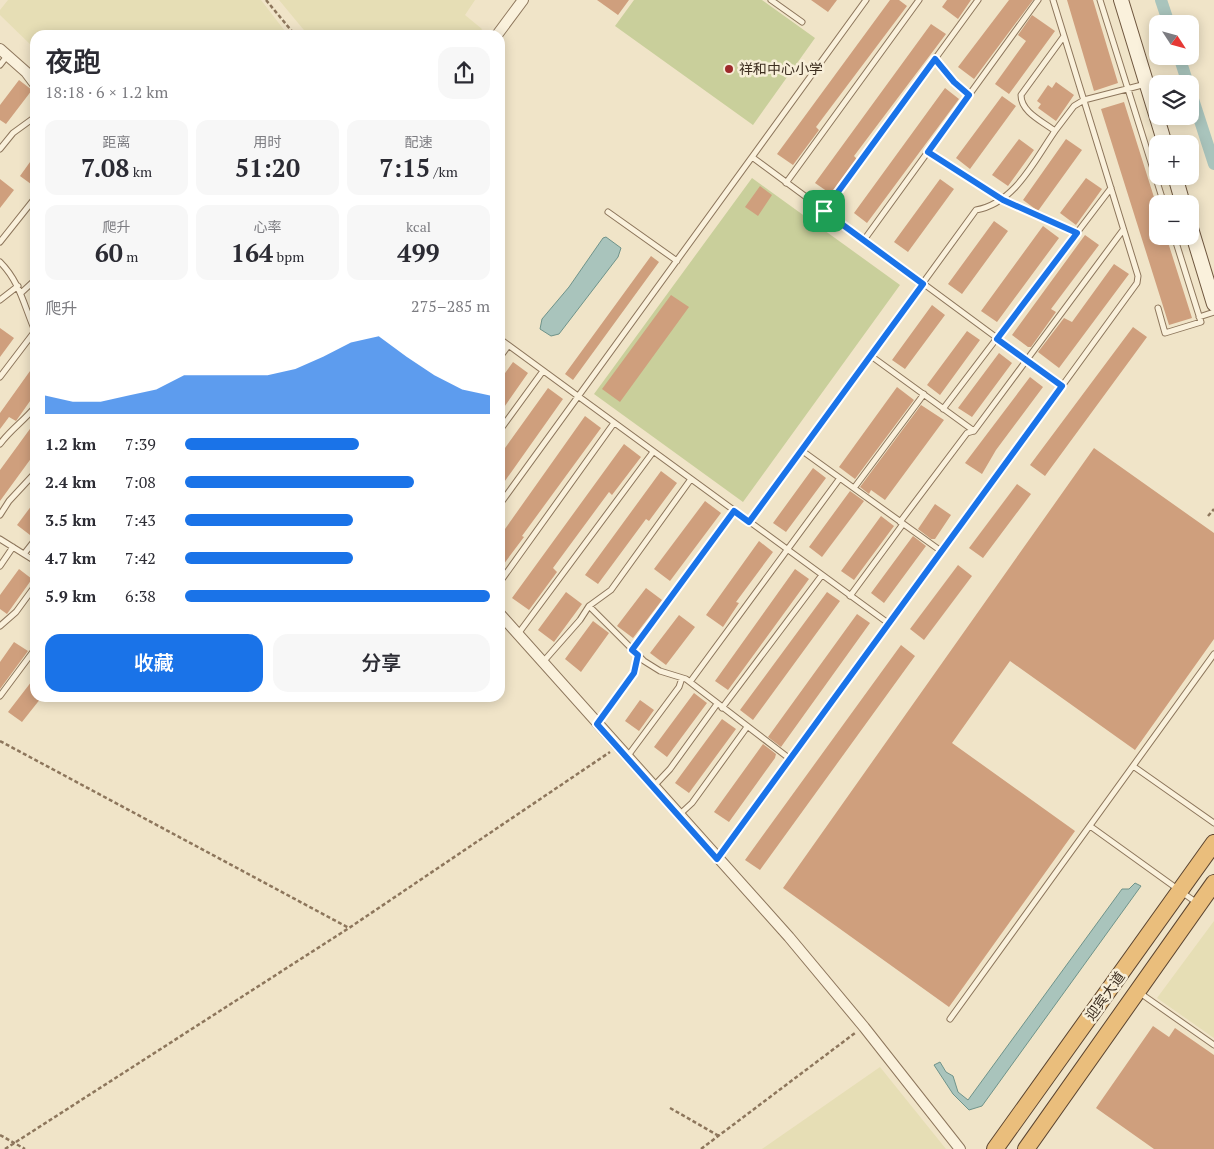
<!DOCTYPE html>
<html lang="zh">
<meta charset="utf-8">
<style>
:root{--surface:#fff;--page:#f7f7f7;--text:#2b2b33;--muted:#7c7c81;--accent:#1a73e8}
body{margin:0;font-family:"PT Serif","Noto Sans SC",serif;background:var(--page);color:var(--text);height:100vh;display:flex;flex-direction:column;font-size:19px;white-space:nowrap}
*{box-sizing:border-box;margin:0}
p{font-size:16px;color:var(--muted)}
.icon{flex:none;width:28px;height:28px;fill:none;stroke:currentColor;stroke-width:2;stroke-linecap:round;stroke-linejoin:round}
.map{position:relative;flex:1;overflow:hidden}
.drawer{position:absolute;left:30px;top:30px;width:475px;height:672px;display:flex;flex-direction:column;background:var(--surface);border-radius:15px;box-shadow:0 2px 12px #0003}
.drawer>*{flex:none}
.needle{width:32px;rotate:126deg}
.fabs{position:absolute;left:1149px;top:15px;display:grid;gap:10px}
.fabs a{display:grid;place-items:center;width:50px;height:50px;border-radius:10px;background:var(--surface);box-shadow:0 2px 12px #0003;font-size:25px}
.pin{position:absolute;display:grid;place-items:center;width:42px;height:42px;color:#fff;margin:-21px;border-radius:10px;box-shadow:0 2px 8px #0006}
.round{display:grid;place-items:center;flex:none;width:52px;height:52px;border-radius:15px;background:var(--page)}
.summary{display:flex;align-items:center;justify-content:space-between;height:85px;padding:0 15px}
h1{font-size:28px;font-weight:600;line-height:38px}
.stats{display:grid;grid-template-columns:repeat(3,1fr);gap:8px;height:85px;padding:5px 15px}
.stats div{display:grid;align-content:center;border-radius:12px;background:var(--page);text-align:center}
.stats b{font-size:25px;font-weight:600}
.stats small{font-size:14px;font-weight:400}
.stats p{font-size:14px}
.chart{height:140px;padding:10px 15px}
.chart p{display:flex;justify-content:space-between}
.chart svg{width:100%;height:90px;margin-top:5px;fill:var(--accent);opacity:.7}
.cta{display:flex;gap:10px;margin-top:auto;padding:10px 15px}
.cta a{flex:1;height:58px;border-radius:15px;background:var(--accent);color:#fff;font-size:20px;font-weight:600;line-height:58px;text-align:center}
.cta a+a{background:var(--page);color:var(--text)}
ul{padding:0 15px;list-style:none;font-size:16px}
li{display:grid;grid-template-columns:80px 60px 1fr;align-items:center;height:38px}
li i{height:12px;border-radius:6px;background:var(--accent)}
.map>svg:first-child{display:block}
.farmland{fill:#e6deb5}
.green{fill:#c9cf9b}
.water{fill:#a9c4bc;stroke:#6f938a}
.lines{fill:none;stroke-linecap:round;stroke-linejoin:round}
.canal{stroke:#a9c4bc;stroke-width:12}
.building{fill:#cf9f7d}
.service-casing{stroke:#8d765c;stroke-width:7}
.minor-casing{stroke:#8d765c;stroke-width:12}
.secondary-casing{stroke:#6f573f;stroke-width:16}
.trunk-casing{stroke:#5b4430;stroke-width:18}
.path{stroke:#8d765c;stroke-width:2.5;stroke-dasharray:4 2.5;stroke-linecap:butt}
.service{stroke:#faf1dc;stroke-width:5}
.minor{stroke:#faf1dc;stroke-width:10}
.secondary{stroke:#faf1dc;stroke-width:14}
.trunk{stroke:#eabe7c;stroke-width:16}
.route-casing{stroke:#fff;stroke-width:10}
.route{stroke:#1a73e8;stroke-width:6}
.poi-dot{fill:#9e2a2b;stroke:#f7eed8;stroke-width:2}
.labels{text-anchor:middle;stroke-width:5;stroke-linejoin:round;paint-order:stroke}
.poi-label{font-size:14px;fill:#3d2e20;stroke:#f7eed8;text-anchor:start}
.street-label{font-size:14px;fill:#3d2e20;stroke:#f7eed8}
</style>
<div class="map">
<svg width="1214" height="1149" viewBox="0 0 1214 1149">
<rect width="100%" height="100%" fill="#f0e4c8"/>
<path class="farmland" d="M8,0H261L288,35H35V49L0,15V10Z
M279,0H475L465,15L482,29L478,35H308Z
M1214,921V1038L1157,998Z
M880,1067L946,1149H762Z"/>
<path class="green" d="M634,0H762L815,38L753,125L615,26Z
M752,178L900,285L743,502L594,394Z"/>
<path class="water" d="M606,237L621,248L618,257L559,334L551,336L540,329L542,319L569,287L603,238Z
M1135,883L1141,886L982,1106L969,1110L953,1094L934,1065L940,1062L946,1072L953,1076L958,1092L968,1100L1122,889H1129Z"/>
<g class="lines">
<path class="canal" d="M1161,0L1169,24
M1179,56L1188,84
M1190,90L1214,164"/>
</g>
<path class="building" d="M597,0H629L618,15Z
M811,0H837L828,12Z
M890,0H899L907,6L816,127L819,130L793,165L777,154Z
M947,0H971L958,19L942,7Z
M1009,0H1033L974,79L958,67Z
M1067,0H1093L1118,83L1094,91Z
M1032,15L1055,31L1009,94L995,84L1026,41L1018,35Z
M931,24L946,34L854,156L857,159L831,194L815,183Z
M19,80L32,90L6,124L0,120V105Z
M1056,82L1074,95L1056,121L1038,108L1041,104L1037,101L1048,85L1052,88Z
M945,88L959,99L867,223L854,213Z
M1002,96L1016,106L970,169L956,158Z
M1124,102L1158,210V236H1166L1192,318L1169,325L1101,109Z
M1019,139L1034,150L1008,186L992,175Z
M1066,139L1082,150L1038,211L1023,200Z
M35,155V187L20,176Z
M1086,178L1102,189L1076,225L1060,213Z
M0,179L14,190L0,208Z
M940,179L954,189L908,252L894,242Z
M760,186L772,195L758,216L745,207Z
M994,221L1008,231L962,294L948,284Z
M1043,226L1059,238L997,322L981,311Z
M1085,235L1099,245L1051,309L1056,312L1031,347H1028L1012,335Z
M651,256L659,262L573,380L565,374Z
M1114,264L1129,274L1059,368L1038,352L1064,318L1072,322Z
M671,295L689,307L620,402L602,389Z
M932,305L945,315L905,369L892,360Z
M1133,327L1147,337L1045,476L1030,465Z
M0,328L14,338L0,357Z
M967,331L980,340L940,395L927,385Z
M999,353L1012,363L972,417L958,408Z
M513,362L528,373L500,413V380Z
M35,364V394L16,421L9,417L0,429V413Z
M1030,377L1043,387L996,450L982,474L965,463Z
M897,387L914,400L855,479L839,467Z
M548,388L563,399L500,488V455Z
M921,405L944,420L885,500L871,490L869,494L860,487Z
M585,416L601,428L522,536L524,537L500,569V536Z
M35,422V453L0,501V470Z
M624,444L641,457L612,495L609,492L553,568L557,572L529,610L512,598Z
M1094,448L1214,533V639L1135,750L1010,661L952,743L1075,831L949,1007L783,888Z
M813,468L826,478L786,532L773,523Z
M661,471L677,483L649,521L646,519L598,584L585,575Z
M1017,484L1031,494L983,558L969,548Z
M850,491L864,501L822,557L809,547Z
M35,501V529L30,535L17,525Z
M705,501L721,513L670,581L654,569Z
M935,504L951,515L935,539H931L918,529Z
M881,516L894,526L854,580L841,571Z
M913,536L926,546L884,603L871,593Z
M759,541L773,552L736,602L739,603L723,627L706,615Z
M958,565L972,576L924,640L910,629Z
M19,569L32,579L7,614L0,609V595Z
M795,569L809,579L728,690L715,681Z
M646,588L662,600L633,638L617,626Z
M566,592L582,604L554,642L538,630Z
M827,592L840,601L753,720L740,710Z
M857,614L870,623L781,747L768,737Z
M679,615L695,627L666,665L650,653Z
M593,621L609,633L581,672L565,659Z
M14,642L28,651L0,689V662Z
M901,645L915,656L760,870L745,860Z
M35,677V698H41L22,722L8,712Z
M694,693L707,703L667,757L654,747Z
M640,700L654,710L639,731L625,721Z
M722,719L736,729L689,793L675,783Z
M763,744L776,754L775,758L729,822L714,812Z
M1153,1026L1169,1037L1175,1028L1214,1055V1149H1154L1096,1108Z"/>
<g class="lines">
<defs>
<path id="service" d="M771,0L802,22
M1100,0L1164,204
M1064,36L1021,95C1021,112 1042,121 1055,131L1074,106L1084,100L1146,84
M935,59L954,82L969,95
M0,65L7,56
M0,149L13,133L35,117
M928,152L1003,200L1077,233
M752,157L1062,386
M786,183L919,0
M824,211L978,0
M608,212L677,261
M864,240L1038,0
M0,242L35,198
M0,262C20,282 24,306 35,331L0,377
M21,293L35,280
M0,300L18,286
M1158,308L1165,333L1201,322L1174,236
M1199,317L1214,312
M500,339L888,623
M871,356L974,431
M500,357L508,346
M943,409L1111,188
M500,430L543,371
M0,444C11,429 24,421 35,407
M801,450L941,551
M854,488L924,394
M500,504L866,0
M0,515L9,501L35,473
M749,522L976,210C1015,203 1034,161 1055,131
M900,522L967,433L974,431L1123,230
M0,539L35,561
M24,554L35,540
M0,566L13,547
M500,582L614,423
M850,596L903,524
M589,606L644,661L660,671L686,679L790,759
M0,626L16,612L35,586
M518,634L653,452
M632,650L734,511
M543,662L580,620L589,606L611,590L691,479
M690,682L840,478
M0,696L35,649
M722,708L822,575
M597,724L634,673L638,655
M627,757L679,687L682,678
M1133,766L1214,823
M653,787L670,769L717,704
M679,815L692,803L747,727
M1090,826L1197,903
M718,859L1137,283L1138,276L1053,0
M1140,993L1214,1045
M950,1019L1214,654"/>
<path id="minor" d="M497,35L523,0
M0,49L26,72L35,84
M500,614L789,937L864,1027L960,1149"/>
<path id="secondary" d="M1121,0L1165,144
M1175,176L1183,204
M1190,225L1214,304"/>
<path id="trunk" d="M995,1149L1214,843
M1026,1149L1214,883"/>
</defs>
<use href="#service" class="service-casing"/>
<use href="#minor" class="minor-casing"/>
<use href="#secondary" class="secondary-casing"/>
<use href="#trunk" class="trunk-casing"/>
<path class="path" d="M266,0L295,35
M1208,516L1214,509
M0,741L349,928
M670,1108L719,1136
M0,1135L25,1149
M5,1149L349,928L610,752
M701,1149L855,1033"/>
<use href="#service" class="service"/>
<use href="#minor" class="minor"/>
<use href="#secondary" class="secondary"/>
<use href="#trunk" class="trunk"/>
</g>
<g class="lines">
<defs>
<path id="route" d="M935,59L954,82L969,95L928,152L1003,200L1077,233L997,339L1062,386L717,859L597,724L634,673L638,655L632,650L734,511L749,522L923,284L824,211Z"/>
</defs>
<use href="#route" class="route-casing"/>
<use href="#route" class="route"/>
</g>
<circle class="poi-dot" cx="729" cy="69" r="5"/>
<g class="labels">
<g class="poi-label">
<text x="739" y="74">祥和中心小学</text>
</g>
<g class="street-label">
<text transform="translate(1105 996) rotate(-54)" y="5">迎宾大道</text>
</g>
</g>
</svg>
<div class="fabs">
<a><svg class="needle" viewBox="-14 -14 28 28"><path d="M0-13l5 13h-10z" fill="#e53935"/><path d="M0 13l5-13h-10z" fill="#7c7c81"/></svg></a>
<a><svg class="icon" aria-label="layers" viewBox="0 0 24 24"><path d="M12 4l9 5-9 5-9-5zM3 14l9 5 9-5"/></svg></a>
<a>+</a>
<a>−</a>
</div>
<div class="pin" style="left:824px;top:211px;background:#1e9e55"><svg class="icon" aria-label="arrive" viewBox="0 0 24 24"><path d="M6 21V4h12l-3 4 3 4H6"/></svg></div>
<section class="drawer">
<div class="summary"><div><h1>夜跑</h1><p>18:18 · 6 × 1.2 km</p></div><a class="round"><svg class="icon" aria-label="share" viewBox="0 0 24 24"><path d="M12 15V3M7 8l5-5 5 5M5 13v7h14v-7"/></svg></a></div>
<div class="stats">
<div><p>距离</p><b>7.08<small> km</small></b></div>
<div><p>用时</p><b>51:20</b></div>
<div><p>配速</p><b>7:15<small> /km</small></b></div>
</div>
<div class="stats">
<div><p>爬升</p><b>60<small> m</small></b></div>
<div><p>心率</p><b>164<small> bpm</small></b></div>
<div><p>kcal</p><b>499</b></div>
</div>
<div class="chart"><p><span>爬升</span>275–285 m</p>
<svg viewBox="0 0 160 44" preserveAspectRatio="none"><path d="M0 44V35L10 38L20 38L30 35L40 32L50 25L60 25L70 25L80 25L90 22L100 16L110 9L120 6L130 16L140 25L150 32L160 35V44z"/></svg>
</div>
<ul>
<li><b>1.2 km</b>7:39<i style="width:57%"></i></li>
<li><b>2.4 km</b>7:08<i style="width:75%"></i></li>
<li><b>3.5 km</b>7:43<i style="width:55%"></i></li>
<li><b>4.7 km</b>7:42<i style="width:55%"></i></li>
<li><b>5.9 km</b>6:38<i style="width:100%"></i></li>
</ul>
<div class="cta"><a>收藏</a><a>分享</a></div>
</section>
</div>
